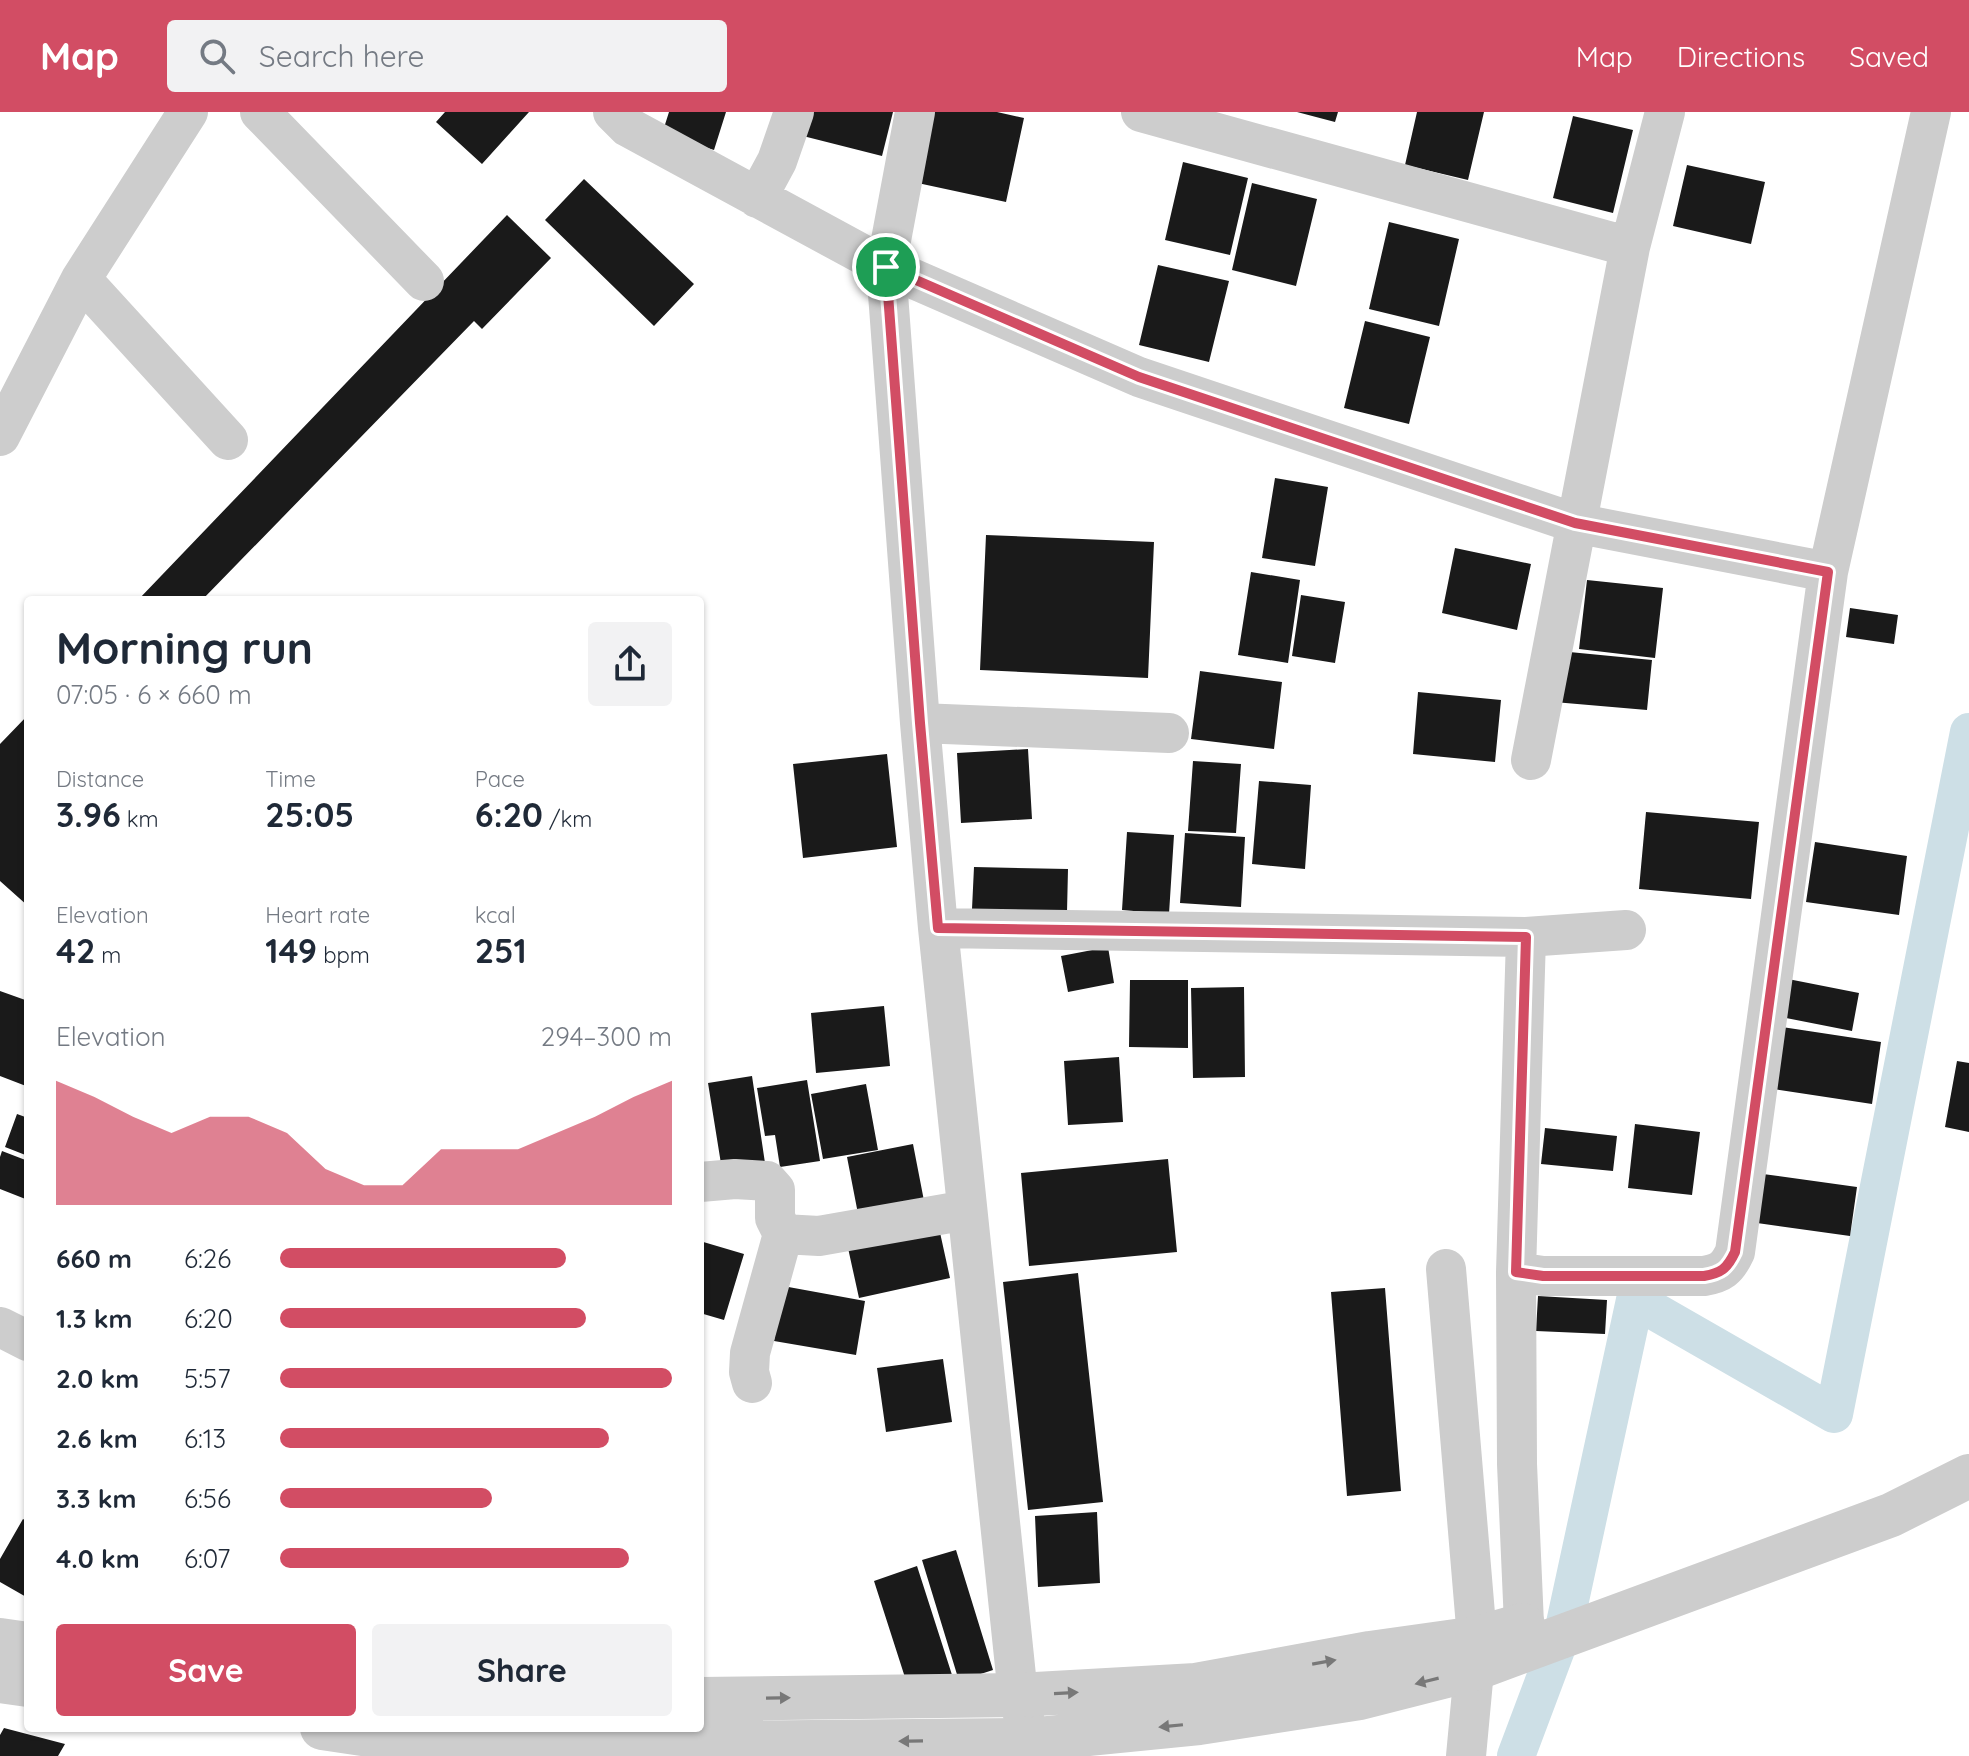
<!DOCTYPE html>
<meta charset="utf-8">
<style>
:root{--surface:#fff;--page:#f2f2f3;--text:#1f2937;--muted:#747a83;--accent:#d24d64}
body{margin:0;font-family:Quicksand,sans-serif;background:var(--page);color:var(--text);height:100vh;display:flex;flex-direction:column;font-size:30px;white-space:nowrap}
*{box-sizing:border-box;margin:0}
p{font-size:26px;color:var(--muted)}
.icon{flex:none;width:44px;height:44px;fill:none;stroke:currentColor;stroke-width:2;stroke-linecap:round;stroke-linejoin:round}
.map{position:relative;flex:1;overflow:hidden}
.panel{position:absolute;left:24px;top:484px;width:680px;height:1136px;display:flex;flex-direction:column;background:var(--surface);border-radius:8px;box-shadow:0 2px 6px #0004}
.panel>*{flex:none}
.pin{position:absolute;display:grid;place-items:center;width:68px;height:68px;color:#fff;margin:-34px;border:4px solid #fff;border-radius:50%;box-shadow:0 2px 8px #0007}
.round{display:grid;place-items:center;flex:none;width:84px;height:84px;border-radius:8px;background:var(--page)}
.headline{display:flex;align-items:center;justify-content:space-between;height:136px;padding:0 32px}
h1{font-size:44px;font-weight:700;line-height:60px}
.figures{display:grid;grid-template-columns:repeat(3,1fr);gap:12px;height:136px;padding:8px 32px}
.figures div{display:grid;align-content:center}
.figures b{font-size:34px;font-weight:700}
.figures small{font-size:22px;font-weight:400}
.figures p{font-size:22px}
.chart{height:224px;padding:16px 32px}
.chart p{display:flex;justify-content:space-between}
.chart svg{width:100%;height:144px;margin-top:8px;fill:var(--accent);opacity:.7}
.button{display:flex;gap:16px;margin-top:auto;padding:16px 32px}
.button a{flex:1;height:92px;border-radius:8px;background:var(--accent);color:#fff;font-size:32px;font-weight:700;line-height:92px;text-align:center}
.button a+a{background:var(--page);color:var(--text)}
ul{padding:0 32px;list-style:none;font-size:26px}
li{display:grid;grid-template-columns:128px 96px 1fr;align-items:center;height:60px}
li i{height:20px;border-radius:10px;background:var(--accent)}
header{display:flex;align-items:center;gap:48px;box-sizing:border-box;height:112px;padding:0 40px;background:var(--accent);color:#fff}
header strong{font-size:38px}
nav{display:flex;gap:44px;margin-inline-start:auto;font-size:28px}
.search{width:560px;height:72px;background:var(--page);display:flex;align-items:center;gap:20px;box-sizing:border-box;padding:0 28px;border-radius:8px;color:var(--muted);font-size:30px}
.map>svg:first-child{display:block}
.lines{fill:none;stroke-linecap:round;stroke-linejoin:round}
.canal{stroke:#cddfe6;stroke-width:38}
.building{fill:#1a1a1a}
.minor{stroke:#cdcdcd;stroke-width:40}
.tertiary{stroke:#cdcdcd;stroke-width:44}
.oneway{fill:#787878}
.route-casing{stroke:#fff;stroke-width:16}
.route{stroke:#d24d64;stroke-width:10}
</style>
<header>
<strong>Map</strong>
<div class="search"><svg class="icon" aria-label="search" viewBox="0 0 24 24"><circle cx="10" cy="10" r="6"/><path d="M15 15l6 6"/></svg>Search here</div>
<nav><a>Map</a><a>Directions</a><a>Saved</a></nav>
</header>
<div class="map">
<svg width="1969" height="1644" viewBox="0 0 1969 1644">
<rect width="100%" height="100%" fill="#fff"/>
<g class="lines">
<path class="canal" d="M1516,1644L1564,1516L1635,1188L1834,1302L1969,620"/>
</g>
<path class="building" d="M445,0H529L482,52L436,10Z
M669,0H726L714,38L662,22Z
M809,0H893L882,44L803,24Z
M928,0H997L1024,6L1006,90L913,70Z
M1297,0H1338L1335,10Z
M1417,0H1484L1468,68L1405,53Z
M1573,4L1633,18L1613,101L1553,86Z
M1183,50L1248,66L1230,143L1165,128Z
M1687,53L1765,70L1751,132L1673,114Z
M584,67L694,172L654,214L545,108Z
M1252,71L1317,87L1296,174L1232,158Z
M507,103L551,146L482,217L474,209L202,488H138Z
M1389,110L1459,127L1439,214L1369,197Z
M1158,153L1229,169L1209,250L1139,233Z
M1365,209L1430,225L1409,312L1344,296Z
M1275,366L1328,375L1315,454L1262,446Z
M986,423L1154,430L1148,566L980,558Z
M1455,436L1531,452L1517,518L1442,501Z
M1251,460L1300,468L1288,551L1238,543Z
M1587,468L1663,476L1655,546L1579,537Z
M1301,483L1345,490L1335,551L1292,544Z
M1850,496L1898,503L1894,532L1846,525Z
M1559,539L1652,548L1647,598L1554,590Z
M1200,559L1282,570L1274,637L1191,627Z
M1418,580L1501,588L1495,650L1413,642Z
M28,603V794L0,769V632Z
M1028,637L1032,707L961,711L957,641Z
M887,642L897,735L803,746L793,652Z
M1193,649L1241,652L1236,721L1188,719Z
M1259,669L1311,673L1305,757L1252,752Z
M1646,700L1759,710L1751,787L1639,777Z
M1127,720L1174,723L1169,802L1122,798Z
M1185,721L1245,725L1241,795L1180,791Z
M1815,730L1907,744L1899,803L1806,790Z
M974,755L1068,757L1067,800L972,797Z
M1108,835L1114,871L1068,880L1061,844Z
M1788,867L1859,881L1852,919L1781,905Z
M1130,868H1188V936L1129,935Z
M1244,875L1245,965L1193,966L1191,876Z
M0,879L28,889V968L26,974L0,964Z
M884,894L890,954L816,961L811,901Z
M1782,915L1881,930L1872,992L1773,977Z
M1119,945L1123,1010L1068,1013L1064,949Z
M1957,949L1969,951V1020L1945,1015Z
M752,964L765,1051L722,1058L708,971Z
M807,968L820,1049L780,1055L775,1023L765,1024L757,976Z
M866,972L878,1038L823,1047L811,982Z
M17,1002L28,1006V1044L5,1035Z
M1635,1012L1700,1020L1692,1083L1628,1076Z
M1545,1016L1617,1024L1613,1059L1541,1052Z
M913,1032L925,1094L859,1107L847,1045Z
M2,1039L28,1049V1088L0,1077V1045Z
M1168,1047L1177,1140L1029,1154L1021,1061Z
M1763,1062L1857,1075L1850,1124L1757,1111Z
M939,1116L950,1166L859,1186L848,1136Z
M700,1129L744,1142L724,1208L700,1201Z
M1078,1161L1103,1390L1028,1398L1003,1170Z
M783,1174L865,1189L856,1243L774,1229Z
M1385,1176L1401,1379L1347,1384L1331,1180Z
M1538,1184L1607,1188L1605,1222L1536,1219Z
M943,1247L952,1310L886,1320L877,1256Z
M1097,1400L1100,1471L1038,1475L1035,1404Z
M23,1407L28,1410V1486L0,1470V1447Z
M956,1438L993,1558L959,1569L922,1448Z
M917,1454L953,1566L910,1581L874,1469Z
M4,1616L65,1632L58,1644H0V1623Z"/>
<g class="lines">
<path class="minor" d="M260,0L424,169
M613,0L628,15L886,155L1139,265L1575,411L1828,460
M915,0L886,155L920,611L938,816L1018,1583L1026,1614
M1141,0L1630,135
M757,86L777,49L794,0
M81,167L228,328
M0,324L81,167L188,0
M920,611L1169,621
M1531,648L1630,135L1665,0
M938,816L1526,825L1626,818
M700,1070L735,1067L767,1069L775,1078V1106L783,1122L819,1124L967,1098
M1446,1157L1477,1526L1466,1644
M1516,1160L1526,825
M0,1215L28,1229
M752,1271L749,1260L750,1241L783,1122
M1524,1512L1517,1352L1516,1160L1543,1164H1704C1721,1161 1727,1157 1735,1140L1828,460L1931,0"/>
<path class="tertiary" d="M0,1528L28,1532
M0,1569L28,1573
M700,1587L1018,1583L1196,1573L1370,1541L1477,1526L1523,1513
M322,1616L376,1624L692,1631L1029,1628L1199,1611L1360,1586L1474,1557L1891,1403L1969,1364"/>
</g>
<defs><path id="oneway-solid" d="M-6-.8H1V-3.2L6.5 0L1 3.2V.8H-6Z" transform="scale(2)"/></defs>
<g class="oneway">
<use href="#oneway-solid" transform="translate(1324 1550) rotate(-10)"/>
<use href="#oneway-solid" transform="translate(1427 1569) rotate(166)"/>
<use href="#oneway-solid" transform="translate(1066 1581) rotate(-3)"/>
<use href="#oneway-solid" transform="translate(778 1586) rotate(-1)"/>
<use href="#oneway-solid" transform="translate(1171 1614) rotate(174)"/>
<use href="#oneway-solid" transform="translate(911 1629) rotate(179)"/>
</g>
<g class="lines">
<defs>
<path id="route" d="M886,155L1139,265L1575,411L1828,460L1735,1140C1727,1157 1721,1161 1704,1164H1543L1516,1160L1526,825L938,816L920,611Z"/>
</defs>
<use href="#route" class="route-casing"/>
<use href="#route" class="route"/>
</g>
</svg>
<div class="pin" style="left:886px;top:155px;background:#1e9e55"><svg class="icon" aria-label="arrive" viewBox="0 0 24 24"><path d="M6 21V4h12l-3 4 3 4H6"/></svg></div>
<section class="panel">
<div class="headline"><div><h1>Morning run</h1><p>07:05 · 6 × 660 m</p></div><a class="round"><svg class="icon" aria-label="share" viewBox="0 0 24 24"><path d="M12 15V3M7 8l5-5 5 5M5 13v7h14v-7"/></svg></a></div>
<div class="figures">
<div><p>Distance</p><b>3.96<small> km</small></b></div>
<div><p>Time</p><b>25:05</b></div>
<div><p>Pace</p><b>6:20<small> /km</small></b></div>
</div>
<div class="figures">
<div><p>Elevation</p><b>42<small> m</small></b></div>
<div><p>Heart rate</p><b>149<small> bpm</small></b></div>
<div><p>kcal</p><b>251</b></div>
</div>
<div class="chart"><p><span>Elevation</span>294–300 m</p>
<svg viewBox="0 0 160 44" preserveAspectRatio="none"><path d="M0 44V6L10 11L20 17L30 22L40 17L50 17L60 22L70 33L80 38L90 38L100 27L110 27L120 27L130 22L140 17L150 11L160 6V44z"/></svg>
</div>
<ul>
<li><b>660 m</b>6:26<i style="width:73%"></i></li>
<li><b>1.3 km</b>6:20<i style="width:78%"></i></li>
<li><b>2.0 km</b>5:57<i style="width:100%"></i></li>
<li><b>2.6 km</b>6:13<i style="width:84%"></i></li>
<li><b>3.3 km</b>6:56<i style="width:54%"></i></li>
<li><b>4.0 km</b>6:07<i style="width:89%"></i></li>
</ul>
<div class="button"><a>Save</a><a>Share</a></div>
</section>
</div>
